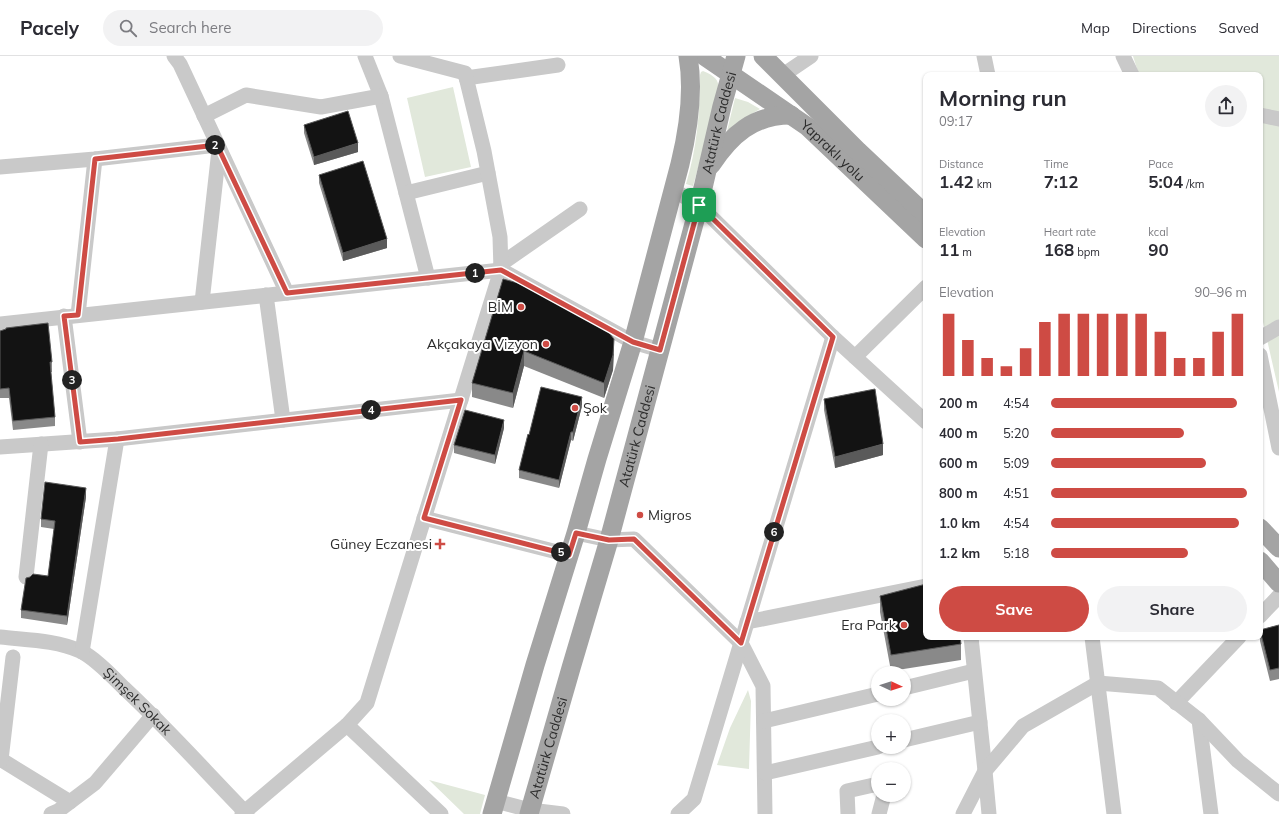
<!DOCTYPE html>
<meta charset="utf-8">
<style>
:root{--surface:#fff;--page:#f2f2f3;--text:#2b2b33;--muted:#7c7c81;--line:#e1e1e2;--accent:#ce4b44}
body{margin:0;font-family:Mulish,sans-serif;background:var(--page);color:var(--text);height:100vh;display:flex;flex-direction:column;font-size:15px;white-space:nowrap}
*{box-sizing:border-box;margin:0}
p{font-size:13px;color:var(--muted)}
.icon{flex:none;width:22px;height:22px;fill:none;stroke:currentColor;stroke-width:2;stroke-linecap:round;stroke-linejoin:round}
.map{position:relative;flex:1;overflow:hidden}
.drawer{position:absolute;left:923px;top:16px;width:340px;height:568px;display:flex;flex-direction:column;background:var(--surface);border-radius:8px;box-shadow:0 1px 3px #0004}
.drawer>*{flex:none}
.needle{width:26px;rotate:93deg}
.tools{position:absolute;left:871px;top:610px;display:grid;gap:8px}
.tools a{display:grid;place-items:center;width:40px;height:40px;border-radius:50%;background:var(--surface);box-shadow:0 1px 3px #0004;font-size:20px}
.pin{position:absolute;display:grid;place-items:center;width:34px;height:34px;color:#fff;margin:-17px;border-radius:8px;box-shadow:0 2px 6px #0006}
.km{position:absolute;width:20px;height:20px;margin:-10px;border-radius:50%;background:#222;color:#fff;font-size:11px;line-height:20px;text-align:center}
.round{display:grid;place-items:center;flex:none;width:42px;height:42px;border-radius:21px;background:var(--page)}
.overview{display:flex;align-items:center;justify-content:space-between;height:68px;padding:0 16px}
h1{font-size:22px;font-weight:700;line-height:30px}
.metrics{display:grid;grid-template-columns:repeat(3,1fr);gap:6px;height:68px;padding:4px 16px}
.metrics div{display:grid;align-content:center}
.metrics b{font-size:17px;font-weight:700}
.metrics small{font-size:11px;font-weight:400}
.metrics p{font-size:11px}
.chart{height:112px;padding:8px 16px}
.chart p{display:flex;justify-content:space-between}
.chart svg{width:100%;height:72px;margin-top:4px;stroke:var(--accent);stroke-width:6}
.primary-button{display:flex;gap:8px;margin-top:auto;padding:8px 16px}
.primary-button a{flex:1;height:46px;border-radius:24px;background:var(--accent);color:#fff;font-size:16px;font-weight:700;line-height:46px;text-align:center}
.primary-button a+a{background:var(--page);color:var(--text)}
ul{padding:0 16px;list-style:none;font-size:13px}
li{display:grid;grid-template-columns:64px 48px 1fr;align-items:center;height:30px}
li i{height:10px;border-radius:5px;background:var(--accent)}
header{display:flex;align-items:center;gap:24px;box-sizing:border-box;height:56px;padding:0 20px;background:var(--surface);border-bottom:1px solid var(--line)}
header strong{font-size:19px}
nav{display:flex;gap:22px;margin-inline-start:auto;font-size:14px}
.search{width:280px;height:36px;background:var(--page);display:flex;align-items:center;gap:10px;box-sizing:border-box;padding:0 14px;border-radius:22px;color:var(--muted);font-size:15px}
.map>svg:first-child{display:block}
.green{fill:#e1e8db}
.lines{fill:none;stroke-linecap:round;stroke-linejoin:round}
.minor{stroke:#c9c9c9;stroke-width:15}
.major{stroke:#a4a4a4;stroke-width:19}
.wall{fill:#898989}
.shaded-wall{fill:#5a5a5a}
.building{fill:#131313;stroke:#5a5a5a}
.route-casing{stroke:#fff;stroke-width:8}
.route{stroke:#ce4b44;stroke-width:5}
.poi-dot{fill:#ce4b44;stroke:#fff;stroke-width:1.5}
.labels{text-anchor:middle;stroke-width:4;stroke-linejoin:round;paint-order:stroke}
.street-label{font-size:14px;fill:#2c2c2c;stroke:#fff}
.poi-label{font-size:14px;fill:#2c2c2c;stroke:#fff;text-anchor:end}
</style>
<header>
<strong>Pacely</strong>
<div class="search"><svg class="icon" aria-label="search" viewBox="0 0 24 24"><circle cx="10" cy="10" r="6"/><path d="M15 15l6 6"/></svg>Search here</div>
<nav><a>Map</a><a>Directions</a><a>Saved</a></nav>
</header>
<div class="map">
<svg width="1279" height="758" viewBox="0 0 1279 758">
<rect width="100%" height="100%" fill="#fff"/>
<path class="green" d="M1133,0H1279V336L1263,266L1260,258V19H1139Z
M703,15C720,22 720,27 717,44L693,130L686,128C697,92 700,56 700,19L701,16Z
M453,31L471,111L425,121L407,42Z
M735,42L748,46L760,53L738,66L727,75Z
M748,634L751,645L749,713L717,709L730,672Z
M429,724L485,739L480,758H464Z"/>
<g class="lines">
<g class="minor">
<path d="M174,0L180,8L287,237"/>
<path d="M365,0L381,40L428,222"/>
<path d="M984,0L988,19"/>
<path d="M1123,0L1132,19"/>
<path d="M783,19L811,0"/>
<path d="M466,22L558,9"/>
<path d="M1260,59L1279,63"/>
<path d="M204,60L246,39L321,51L381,40"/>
<path d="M0,111L95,103L217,89"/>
<path d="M673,134L699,149L833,281L926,366"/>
<path d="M406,137L488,117"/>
<path d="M501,208L580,153"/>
<path d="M266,239L283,364"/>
<path d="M202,246L219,94"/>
<path d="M78,259L95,103"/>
<path d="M64,260L80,386"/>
<path d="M0,268L501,214L633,286L660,294"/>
<path d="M1260,282L1279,271"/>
<path d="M1260,299L1279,392"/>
<path d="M855,301L926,231"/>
<path d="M0,391L117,383L461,344"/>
<path d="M424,462L569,499"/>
<path d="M576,477L609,484L634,483L741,587L763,630L765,758"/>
<path d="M26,521L41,388"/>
<path d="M1260,560L1279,540"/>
<path d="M747,566L926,530"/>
<path id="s1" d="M0,581C26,584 56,584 80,595C94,601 113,621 124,632C167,672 206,716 247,758"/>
<path d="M971,581L985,715L989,758"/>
<path d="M1092,581L1114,758"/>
<path d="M82,596L117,383"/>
<path d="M904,632L974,615"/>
<path d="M1176,647L1239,581"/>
<path d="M1199,664L1211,758"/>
<path d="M764,665L878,638"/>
<path d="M347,669L441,758"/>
<path d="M904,684L980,666"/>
<path d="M0,703L70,746"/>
<path d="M1,704L13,601"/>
<path d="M765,717L878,691"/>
<path d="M495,745L530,754L563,758"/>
<path d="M51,758L58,755L95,727L153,659"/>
<path d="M242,758L347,669L367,647L501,214L500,181L484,95L465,17L400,0"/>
<path d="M678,758L694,743L833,281"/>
<path d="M848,758L847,735L878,728"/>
<path d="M879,758L884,739"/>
<path d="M963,758L985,715L1023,670L1098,627L1158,632L1199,664L1238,705L1279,738"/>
</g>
<g class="major">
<path id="s2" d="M704,0L808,71L926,183"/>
<path d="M763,0L858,95L926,159"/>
<path d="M711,109C731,79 753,59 791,59"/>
<path d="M1260,472L1279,492"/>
<path d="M1260,505L1279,527"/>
<path d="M492,758L535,609L576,477L597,403L633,286L680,108C688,75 694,34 688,0"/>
<path id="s3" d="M529,758L571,612L609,484L699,149L722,50L736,0"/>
</g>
</g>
<path class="wall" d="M304,69L358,96L314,109L304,77Z
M319,119L387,192L343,205L319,127Z
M503,223L614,298L613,314L604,342L524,310L513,352L472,341V327Z
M0,275L52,306V316H51L55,361V370L13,374L9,342H0Z
M824,343L883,399L835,412L824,354Z
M582,350L573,385L571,384L559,432L519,422V414Z
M504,372L495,408L454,397V389Z
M86,441L67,569L21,562V554L48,520L54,473L41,471V463Z
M880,540L961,588V604L891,615L880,556Z
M1279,569V623L1270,625L1260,585V574Z"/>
<path class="shaded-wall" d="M358,87V96L314,109V101Z
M387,183V192L343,205V197Z
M614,283L613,314L604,342V327Z
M524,295V310L513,352V337Z
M582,341V350L573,385V376Z
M504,364V372L495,408V399Z
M571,376V384L559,432V424Z
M883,388V399L835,412V401Z
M86,432V441L67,569V560Z"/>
<path class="building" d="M348,55L358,87L314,101L304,69Z
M363,105L387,183L343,197L319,119Z
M503,223L518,227L582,259L602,268L614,283L613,299L604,327L524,295L513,337L472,327Z
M48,267L52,306H50L55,361L13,365L9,332L0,333V275L6,273V272Z
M541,331L582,341L573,376H571L559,424L519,414L528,378L529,379Z
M875,333L883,388L835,401L824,343Z
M465,354L504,364L495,399L454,389Z
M45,426L86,432L67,560L21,554L26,522L30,521L33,518L48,520L55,465L41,463Z
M926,528V581H960L961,588L891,599L880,540Z
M1279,569V612L1270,614L1260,574Z"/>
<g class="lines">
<defs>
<path id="route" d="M217,89L287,237L501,214L633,286L660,294L699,149L833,281L741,587L634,483L609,484L576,477L569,499L424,462L461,344L118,383L80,386L64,260L78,259L95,103Z"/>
</defs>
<use href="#route" class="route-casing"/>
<use href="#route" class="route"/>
</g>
<g class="poi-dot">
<circle cx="521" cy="251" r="4"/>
<circle cx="546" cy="288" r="4"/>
<circle cx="575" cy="352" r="4"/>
<circle cx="640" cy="459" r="4"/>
<path d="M438 482h4v4h4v4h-4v4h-4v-4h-4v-4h4z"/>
<circle cx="904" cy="569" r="4"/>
</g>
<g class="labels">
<g class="street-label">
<text dy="5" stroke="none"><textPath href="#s3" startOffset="717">Atatürk Caddesi</textPath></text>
<text dy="5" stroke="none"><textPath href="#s2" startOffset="160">Yapraklı yolu</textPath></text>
<text dy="5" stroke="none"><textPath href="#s3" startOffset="393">Atatürk Caddesi</textPath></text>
<text dy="5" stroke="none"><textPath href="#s1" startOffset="158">Şimşek Sokak</textPath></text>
<text dy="5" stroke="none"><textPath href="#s3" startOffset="69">Atatürk Caddesi</textPath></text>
</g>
<g class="poi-label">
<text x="513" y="256">BİM</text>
<text x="538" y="293">Akçakaya Vizyon</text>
<text x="583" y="357" text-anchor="start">Şok</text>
<text x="648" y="464" text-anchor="start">Migros</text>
<text x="432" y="493">Güney Eczanesi</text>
<text x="896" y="574">Era Park</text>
</g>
</g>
</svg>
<div class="tools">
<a><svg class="needle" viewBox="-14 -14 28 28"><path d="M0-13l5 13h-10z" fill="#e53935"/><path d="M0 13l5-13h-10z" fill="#7c7c81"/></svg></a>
<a>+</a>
<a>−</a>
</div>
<div class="pin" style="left:699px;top:149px;background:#1e9e55"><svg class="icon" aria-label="arrive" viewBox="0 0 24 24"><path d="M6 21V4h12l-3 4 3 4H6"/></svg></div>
<b class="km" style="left:475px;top:217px">1</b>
<b class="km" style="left:215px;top:89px">2</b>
<b class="km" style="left:72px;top:324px">3</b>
<b class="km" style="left:371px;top:354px">4</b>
<b class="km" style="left:561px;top:496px">5</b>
<b class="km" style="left:774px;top:476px">6</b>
<section class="drawer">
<div class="overview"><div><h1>Morning run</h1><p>09:17</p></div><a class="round"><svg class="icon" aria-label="share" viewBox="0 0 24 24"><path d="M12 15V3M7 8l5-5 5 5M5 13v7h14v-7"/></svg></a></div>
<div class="metrics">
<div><p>Distance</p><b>1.42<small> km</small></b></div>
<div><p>Time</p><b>7:12</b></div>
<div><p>Pace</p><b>5:04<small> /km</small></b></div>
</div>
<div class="metrics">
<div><p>Elevation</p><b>11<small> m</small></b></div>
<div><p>Heart rate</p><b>168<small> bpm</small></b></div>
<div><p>kcal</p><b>90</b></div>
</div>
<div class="chart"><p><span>Elevation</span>90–96 m</p>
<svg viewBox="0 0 160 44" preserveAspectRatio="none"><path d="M5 44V6M15 44V22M25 44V33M35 44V38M45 44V27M55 44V11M65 44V6M75 44V6M85 44V6M95 44V6M105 44V6M115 44V17M125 44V33M135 44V33M145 44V17M155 44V6"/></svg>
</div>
<ul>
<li><b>200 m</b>4:54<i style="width:95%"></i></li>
<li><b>400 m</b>5:20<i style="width:68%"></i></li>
<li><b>600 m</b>5:09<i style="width:79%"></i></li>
<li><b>800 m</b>4:51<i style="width:100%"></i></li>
<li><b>1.0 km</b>4:54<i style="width:96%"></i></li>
<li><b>1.2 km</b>5:18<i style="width:70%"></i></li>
</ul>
<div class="primary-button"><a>Save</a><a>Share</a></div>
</section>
</div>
